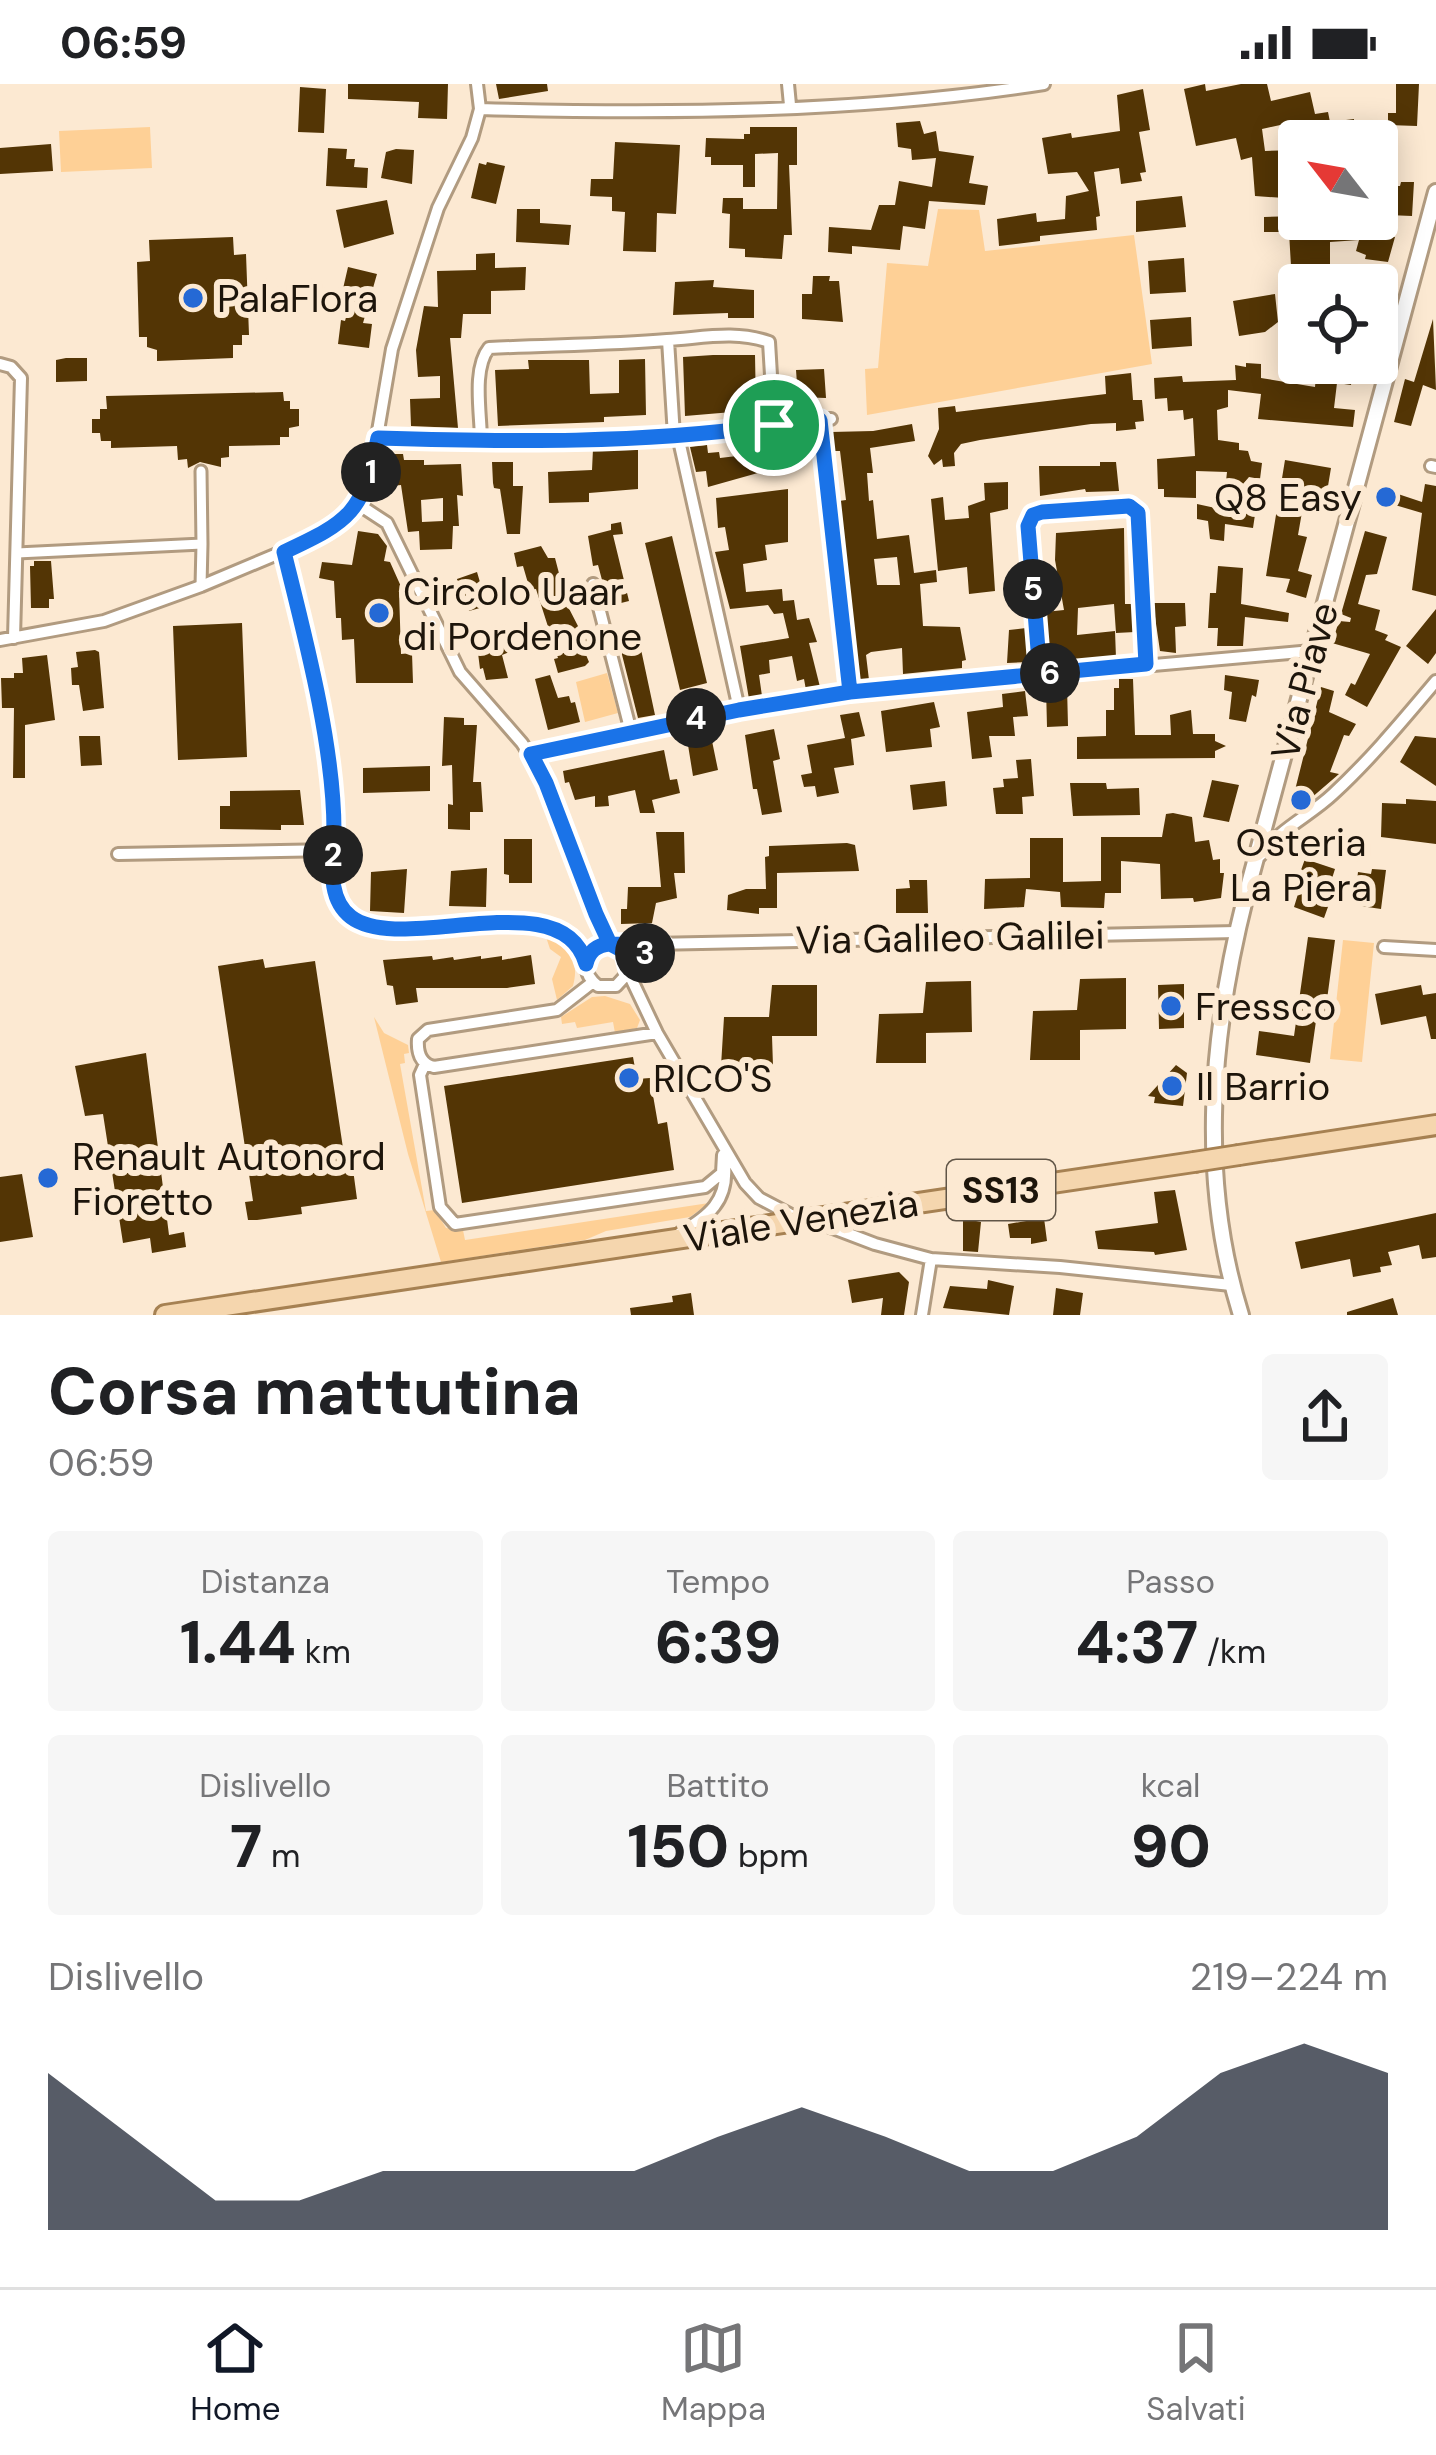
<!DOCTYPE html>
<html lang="it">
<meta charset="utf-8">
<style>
:root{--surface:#fff;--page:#f6f6f6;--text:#202124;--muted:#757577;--line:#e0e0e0;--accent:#111827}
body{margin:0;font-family:"DM Sans",sans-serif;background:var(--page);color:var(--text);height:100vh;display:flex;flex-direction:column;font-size:45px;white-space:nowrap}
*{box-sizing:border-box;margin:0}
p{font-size:39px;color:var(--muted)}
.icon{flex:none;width:66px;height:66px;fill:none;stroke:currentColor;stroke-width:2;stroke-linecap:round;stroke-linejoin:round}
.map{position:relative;height:1231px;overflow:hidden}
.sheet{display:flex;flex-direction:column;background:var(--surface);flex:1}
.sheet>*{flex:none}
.needle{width:78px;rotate:301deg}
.buttons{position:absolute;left:1278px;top:36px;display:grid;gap:24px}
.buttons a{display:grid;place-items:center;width:120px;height:120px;border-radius:12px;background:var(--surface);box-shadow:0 6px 30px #0003;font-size:60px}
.pin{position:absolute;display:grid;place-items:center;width:102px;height:102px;color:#fff;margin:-51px;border:6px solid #fff;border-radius:50%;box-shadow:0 3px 12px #0007}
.km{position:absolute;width:60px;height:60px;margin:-30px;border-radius:50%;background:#222;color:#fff;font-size:33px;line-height:60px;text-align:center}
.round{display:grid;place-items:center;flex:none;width:126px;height:126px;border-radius:12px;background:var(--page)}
.headline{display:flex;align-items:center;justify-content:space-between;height:204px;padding:0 48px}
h1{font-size:66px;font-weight:800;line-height:90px}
.figures{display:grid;grid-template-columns:repeat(3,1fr);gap:18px;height:204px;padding:12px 48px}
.figures div{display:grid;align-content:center;border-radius:12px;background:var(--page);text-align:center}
.figures b{font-size:60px;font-weight:800}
.figures small{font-size:33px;font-weight:400}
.figures p{font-size:33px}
.chart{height:336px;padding:24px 48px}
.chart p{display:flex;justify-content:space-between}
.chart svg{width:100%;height:216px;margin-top:12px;fill:var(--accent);opacity:.7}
.status{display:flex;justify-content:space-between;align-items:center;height:84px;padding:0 60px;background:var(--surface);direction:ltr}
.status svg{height:33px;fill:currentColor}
.dock{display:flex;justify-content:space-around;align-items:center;height:168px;border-top:3px solid var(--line);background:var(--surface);font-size:33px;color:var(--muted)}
.dock a{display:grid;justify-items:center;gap:6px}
.dock .current{color:var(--accent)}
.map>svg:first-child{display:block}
.green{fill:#fed096}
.building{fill:#533505;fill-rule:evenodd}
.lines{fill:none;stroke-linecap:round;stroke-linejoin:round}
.pedestrian-casing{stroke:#b19b80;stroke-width:15}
.minor-casing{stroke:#b19b80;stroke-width:16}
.tertiary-casing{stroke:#b19b80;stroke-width:20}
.primary-casing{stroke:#a68152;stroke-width:24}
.pedestrian{stroke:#fff;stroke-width:9}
.minor{stroke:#fff;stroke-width:10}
.tertiary{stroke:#fff;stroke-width:14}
.primary{stroke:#f5d6ae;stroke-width:18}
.primary-bridge-casing{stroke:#a68152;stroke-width:24;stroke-linecap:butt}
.primary-bridge{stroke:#f5d6ae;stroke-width:18}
.route-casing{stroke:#fff;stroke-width:24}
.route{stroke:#1a73e8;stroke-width:15}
.poi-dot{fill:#2569d5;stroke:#fce9d2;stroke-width:4.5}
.labels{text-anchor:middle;stroke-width:12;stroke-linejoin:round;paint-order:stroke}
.shield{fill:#fce9d2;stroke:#605547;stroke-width:3}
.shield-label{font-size:36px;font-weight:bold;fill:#1d150b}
.poi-label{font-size:39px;fill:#1d150b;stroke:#fce9d2;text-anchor:start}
.street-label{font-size:39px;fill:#1d150b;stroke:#fce9d2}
</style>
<div class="status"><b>06:59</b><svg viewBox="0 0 49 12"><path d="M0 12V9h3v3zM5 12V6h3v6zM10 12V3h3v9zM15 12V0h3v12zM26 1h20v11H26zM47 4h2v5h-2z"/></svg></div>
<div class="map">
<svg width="1436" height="1231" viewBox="0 0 1436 1231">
<rect width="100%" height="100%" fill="#fce9d2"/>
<path class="green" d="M150,43L152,84L61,88L59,47Z
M938,125L979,126L985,167L1134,151L1152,280L867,331L865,285L878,284L887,179L928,182Z
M607,589L618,629L585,638L576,598Z
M545,850C569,860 580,876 573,902L557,916L552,895L561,873L550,865Z
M1343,856L1374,859L1362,978L1330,975Z
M605,912L630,920L640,936L637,944L615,949L613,938L577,944L575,938L562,940L561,933L592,913Z
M374,933L384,949L408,961L409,969L404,970L405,979L400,980L426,1127L435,1126L446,1144L463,1146L465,1156L709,1119L690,1133L606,1147L585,1156L441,1178L408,1070Z"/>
<path class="building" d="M348,0H448L447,35L418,34L419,18L348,15Z
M496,0H547L548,7L499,15Z
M1205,0L1206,7L1241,0H1267L1271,17L1310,8L1315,30L1328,28L1330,38L1354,35V41L1387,37L1386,57H1301L1294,38L1262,45L1265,67L1299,66V115L1255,112L1252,73L1241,76L1236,54L1196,62L1184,5Z
M1396,0H1419L1417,42L1388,41V29H1396Z
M300,3L326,5L324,49L298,48Z
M1143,5L1150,46L1139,48L1146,88L1140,89L1142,97L1121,100L1119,84L1094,88L1100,132L1096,133L1097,146L1040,152V157L999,162L997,135L1036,129L1037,138L1065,135L1066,112L1089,107L1077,88L1048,90L1042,54L1071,49L1072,54L1120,47L1117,11Z
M920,37L924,50L936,47L939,67L974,72L969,99L988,102L985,121L929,117L925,145L903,142L900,166L852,162V170L828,168L829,143L871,146L879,121H895L899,97L932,103L936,74L912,76L911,65L898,63L896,39Z
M750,43H797V81H789L792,151H784L782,175L745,173V165L729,164L730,130L722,129L723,114H743V125H777L778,69L755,70V103H743V81H711V73H705L706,54L744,55V50H750Z
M615,58L680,61L676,130L657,129L656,168L623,167L625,128L612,127V113L590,112L591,95H613Z
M51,60L53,87L0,90V64Z
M328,64L347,65L346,75H355L354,83L368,84L367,104L326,102Z
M396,65L414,66L412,100L381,94L386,68Z
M487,78L505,82L496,120L471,114L479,79L486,81Z
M1401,98H1414L1412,132L1388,131L1386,150L1395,153L1388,178L1365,175L1366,171L1356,167L1359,156L1330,158V201H1301L1299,182H1291L1289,148H1264V133L1299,132V135H1317L1318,142L1341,140V135H1377L1379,102H1400Z
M1182,112L1186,143L1136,148V117Z
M387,116L394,150L344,164L336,126Z
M517,125H540V139L571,141L569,161L516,158Z
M233,153L234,171L246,170L249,251H242V261H233V274L157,277V266L147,263V253H139L137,178L150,177L149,156Z
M495,169V184L526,183L525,206L491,207V230H463L461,254H450L458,344L411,342L410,315L440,314V292L418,293L416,266L424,222L438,223L437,187L476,186V170Z
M1184,174L1186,208L1150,210L1148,177Z
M348,183L377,190L363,239L372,240L369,264L338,260L341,236L345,237L352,211L342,209Z
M813,192H830L829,197H839L843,238L802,235V210H812Z
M714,196L713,203L754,206V234H728V229L673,231L675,198Z
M1275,210L1278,238L1265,248L1239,252L1233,217Z
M1191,233L1192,262L1152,265L1150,236Z
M1433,235L1436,306L1423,301L1411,342L1394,338L1405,295L1414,298Z
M713,271H755L756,326L685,332L683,273Z
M66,274H87V297L56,298V276Z
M645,275L646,331L604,333V338L498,342L495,286L529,285L528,276H589L590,310L619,309V276Z
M1246,279L1261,280V294L1315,303L1317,279H1354L1351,301L1337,299L1334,324L1355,326L1353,343L1258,335L1261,310L1228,306V323L1217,326L1218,356L1239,359V366L1248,367L1251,377L1262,379L1260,395L1249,393L1243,400L1226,397L1227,388L1196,387V414L1164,413V405H1158L1157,375L1195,372L1193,334L1184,336L1183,326L1168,327L1167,314L1155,315L1154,294L1182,292L1183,298L1236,296L1235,281L1246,283Z
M824,285L826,314L798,313L796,286Z
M1131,289L1133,316H1142L1144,337L1135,338L1136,345L1116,347V339L1091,340L980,356L961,360L954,369L955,382L943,383L942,375L934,381L928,372L939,345L938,324L955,322L956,328L1106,310L1105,292Z
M283,308L284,317H290V325H299V342L289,344V353H280V361L229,362V373L221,374V383L200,378L188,384L187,375L178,376L177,362L111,364V357H101L100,349H92V335H100V325H107L106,312Z
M912,340L915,357L870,364L873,389H867L869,417L873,416L877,455L909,451L914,489L936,486L937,498L920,500L923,542L960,543L966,576L962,577V584L903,590L902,564L871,568L866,571L869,596L859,597L839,417L846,416L840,367H833L831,348L873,347ZM897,473L900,501H877L874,475Z
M791,357L797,382H783L708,403L706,387L696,388L690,363L707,361L708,369L719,368L720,374L771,368L770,361Z
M593,365L638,366V405L589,409V418L549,419L548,388L592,386Z
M392,370H403L404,376H424V381L461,380L463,412L457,411L459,442H453L452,465L420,466L419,447L408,448L401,401L391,402ZM443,414V437L422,438L421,416Z
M1285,376L1331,384L1326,414L1305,411L1298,451L1307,453L1298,487L1312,491L1306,514L1286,508L1290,495L1266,492Z
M492,378H513V402H523L520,450H507L500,405L494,404L493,399Z
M1100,378H1116L1119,407L1086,408L1085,405L1040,412L1039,382H1100Z
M1008,398V425L990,429L995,507L969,510L967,483L938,487L931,415L943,413L945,436L969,434L968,422L985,416L984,399Z
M1425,400L1436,402V512L1412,506L1422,429L1395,421L1398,410L1422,418Z
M788,405V458L765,461L767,476L743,480L746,508L782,505L783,517L794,516L797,536L809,534L817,558L809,559L820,603L806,606L804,595L797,597L792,572L769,576L770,589L759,591L762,612L749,615L740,562L789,554L783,529L774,530L768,521L730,525L715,468L729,466L725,443L718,444L716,414Z
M1197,420L1243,430L1244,422L1256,424L1253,444L1225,440L1224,457L1210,455L1208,437L1197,435Z
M621,438L623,450L613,451L629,517L609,522L598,481L593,482L588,452L611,446V440Z
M1124,444L1125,520H1133L1135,548L1116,549L1114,520L1078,524L1077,551L1115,547L1116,574L1049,581L1045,528L1064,526L1055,476L1056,449Z
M358,447L378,450L387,462L384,477L390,478L403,507H399L401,570L412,569L413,599H356L354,555L342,556L341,534H336L334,497L319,494L322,478L352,481Z
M1365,447L1387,453L1377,490L1366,491L1358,520L1380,526L1375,546L1388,551L1385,556L1401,563L1367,623L1345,611L1351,599L1355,601L1370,570L1332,559L1339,537L1350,538L1351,534L1341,530Z
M672,452L707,599L680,606L645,459Z
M541,462L548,474H555L561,497L566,495L570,507L562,511L579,544H584L589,564L584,566L589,578L585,582L558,589L554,575L558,574L536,505L530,506L523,482L517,483L514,469Z
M34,477H51L54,515H49V524H31L30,482H34Z
M1218,482L1243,484L1241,520L1289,529L1288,538L1245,533L1243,562H1217L1218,544H1208L1210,509H1216Z
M477,488L487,522L469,527L466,514L460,515L457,495Z
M1153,519H1185L1186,542L1175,543L1176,569L1160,567Z
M1436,525V569L1428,580L1406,562Z
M242,539L247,673L178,676L173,542Z
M636,542L655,631L638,634L616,547Z
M1026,544L1029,578L1007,579L1009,546Z
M509,547L514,566L502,571L508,594L486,596L483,584L480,585L477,561L485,559L484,554Z
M95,566L99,568L104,624L83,627L79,601H72L71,584L78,583L76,568Z
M47,571L55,636L25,641V694H13L14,624H2L1,594H14V589H23L22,574Z
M550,591L558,614L569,612L571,619L575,618L580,638L548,646L535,595Z
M1225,591L1259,596L1256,613L1252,611L1246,638L1229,635L1232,608L1224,606Z
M1119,595H1133L1135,651H1171L1170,631L1191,626L1193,650H1215V657L1226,662L1215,667V674L1077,675V653L1106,652V626H1114V604H1119Z
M1067,602L1068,642L1047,643L1046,603Z
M1321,603L1334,607L1329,628L1356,640L1349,652L1344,651L1330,688L1339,690L1303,721L1292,718Z
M1025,607L1028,632L1013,633L1015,652H989L992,673L972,675L967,628L1003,623L1002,610Z
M934,618L940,643L930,645L932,663L886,668L881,627Z
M859,628L865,652L851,655L854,681L834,684L839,709L817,713L815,702L804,703L801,691L812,689L807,661L845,654L840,631Z
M444,633L464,634V641H477L473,698H481L483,728H470V746L448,745V720L453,721L452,681L442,682Z
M774,645L780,675L773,677L782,728L762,731L757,705H753L745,651Z
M79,652H100L102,681L81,682Z
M1415,652L1436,654V702L1400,678Z
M712,657L718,686L693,692L688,661Z
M664,666L670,696L677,695L680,709L652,716L655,729H640L635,706L608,712L609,722L595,723V712L575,716L569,698L565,699L563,687Z
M1031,675L1034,712L1022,713L1023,730H996L993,704L1004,703L1003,695L1018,694L1016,676Z
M430,682V707L363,709V684Z
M1212,696L1239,701L1229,738L1203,733Z
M945,697L947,722L913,726L910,701Z
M1070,699H1106L1107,705L1139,704L1140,731L1073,732Z
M300,706L304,741H281V746L220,745V722H230V707Z
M1406,715L1436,717V760L1381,753L1382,719L1406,720Z
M1173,729L1192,733L1195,758L1209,756L1213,776L1220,775V789H1224L1221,814L1194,818L1193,814L1161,815L1160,780L1121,777V809H1105L1104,824L1061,823L1060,808L1026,805L1024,823L984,825L985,795L1030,794V754H1063V798L1101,797V753H1162L1166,730Z
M656,748H684L685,789H674L677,814L656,819L652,839L621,840V825H627L628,803H661Z
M504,755H532V799H509V791L504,790Z
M847,759L855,761L859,787L777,789V824H759V830L727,826L728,811L746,805H766L765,773L769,772V762Z
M1305,775L1335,785L1328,807L1333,809L1324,834L1294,823L1298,810L1293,808Z
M487,784L486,823L449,822L451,787Z
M407,785L404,829L370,827L371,788Z
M1372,785L1386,786L1381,825L1354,821L1358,788L1371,790Z
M909,796H927L928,829H896V805L910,804Z
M1308,853L1335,856L1324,938L1316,937L1310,979L1256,971L1259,947L1294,952Z
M531,871L535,900L507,904H416L418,918L396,921L393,902L387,901L383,876L432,872L433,876L453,873L454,876L481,872V875L502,872V876Z
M263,875L265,884L315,877L343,1064L350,1063L357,1115L301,1123L302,1130L257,1136H248L245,1118L253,1117L218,882Z
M1126,894V945L1080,946V976H1030L1033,927L1077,926L1080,895Z
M971,897L972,948L926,949V979H876L879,930L923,929L926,898Z
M1184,900V944L1159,945L1158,901Z
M772,901H817V952H772L773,982H721L724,933H769Z
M1421,901L1423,911L1436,909V955H1431L1426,932L1381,941L1375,910Z
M146,969L169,1151L184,1148L186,1163L152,1169L150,1154L123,1159L103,1030L85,1032L75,982Z
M633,973L637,995L650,994L658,1040L667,1038L674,1086L462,1119L444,1002Z
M1176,981L1187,989L1183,1022L1154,1019L1155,1013L1148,1012Z
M22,1090L33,1153L0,1158V1093Z
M1175,1106L1187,1166L1155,1171L1154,1168L1098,1165L1095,1147L1158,1139L1154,1108Z
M963,1129L977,1130L976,1137L981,1138L978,1168L963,1167Z
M1436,1129V1173L1422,1175L1419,1161L1388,1168L1392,1181L1380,1183L1381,1188L1353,1193L1350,1175L1301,1185L1295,1158Z
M1044,1134L1047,1157L1031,1160V1154H1010L1008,1140Z
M899,1188L909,1198L904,1231H881L883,1214L852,1219L848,1196Z
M988,1196L1014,1202L1009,1231L943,1224L950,1202L987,1205Z
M1056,1204L1083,1209L1080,1231H1053Z
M691,1209L694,1231H631L630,1224L673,1218L672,1212Z
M1393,1214L1398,1231H1347V1228Z"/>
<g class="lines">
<defs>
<path id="pedestrian" d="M17,469L202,460L201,387
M201,502L202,460"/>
<path id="minor" d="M788,0L790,21
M480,25C667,30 859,29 1044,0
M668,256L674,352
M0,280L11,283L21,294L14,554
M820,336L850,608
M678,352L739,625
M378,354L530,358L678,352L831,335
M481,357C481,330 472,285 489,264C548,261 608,261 667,256C702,254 735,246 769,258L774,341
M1431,382L1436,383
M358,420L387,439L460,588L522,659L540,687L583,801L610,860
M284,468L330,686L335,809L352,834L376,843L547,840L574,857L586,880
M593,500L631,648
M0,556L104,537L201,502L313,455L358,420L372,382L392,265L438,124L472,54L480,25L477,0
M1040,590L1028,442L1033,431L1042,428L1129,422L1138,429L1146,580
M531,670L678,637L850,608L1312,567
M118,770L333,766
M1261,771C1278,746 1311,731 1333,710C1371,675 1403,636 1436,597
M615,861L628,874V889L616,902H598C581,889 583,870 602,861L1237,848
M1384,863L1436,866
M629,884L642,871L659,862
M629,890L657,949L745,1099L759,1114L799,1135
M593,898L557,926L428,946L418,955C417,968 420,980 434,983L657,949
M425,980L420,991L440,1123L455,1140L705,1103L722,1089L723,1071
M812,1136L875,1160L931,1175L1060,1183L1231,1201
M680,1149C709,1132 728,1117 725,1081
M922,1231L931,1175"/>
<path id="tertiary" d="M1241,1231C1198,1093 1211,949 1246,811L1436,108"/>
<path id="primary" d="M1239,1071L1436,1041
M165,1231L1194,1078"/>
</defs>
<use href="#pedestrian" class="pedestrian-casing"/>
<use href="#minor" class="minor-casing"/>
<use href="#tertiary" class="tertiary-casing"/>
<use href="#primary" class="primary-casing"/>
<use href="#pedestrian" class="pedestrian"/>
<use href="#minor" class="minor"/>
<use href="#tertiary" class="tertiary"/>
<use href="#primary" class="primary"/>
<defs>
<path id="primary-bridge" d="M1194,1078L1239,1071"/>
</defs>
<use href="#primary-bridge" class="primary-bridge-casing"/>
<use href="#primary-bridge" class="primary-bridge"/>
</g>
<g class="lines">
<defs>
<path id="route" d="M774,341C642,360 510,358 378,354C363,428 351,437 284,468C305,553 334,661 334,747C334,776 325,813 351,833C402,872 563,796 586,880C589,867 597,861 610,860L662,861L648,867L629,884L625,868L610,860L596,830L546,699L531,670L739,626L850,608L1040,590L1028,442L1033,431L1042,428L1129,422L1138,429L1146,580L850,608L820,336L774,341"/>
</defs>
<use href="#route" class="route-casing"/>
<use href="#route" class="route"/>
</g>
<g class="poi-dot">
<circle cx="193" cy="214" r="12"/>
<circle cx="1386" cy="413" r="12"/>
<circle cx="379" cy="529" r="12"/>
<circle cx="1301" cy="716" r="12"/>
<circle cx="1171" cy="922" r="12"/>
<circle cx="629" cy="994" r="12"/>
<circle cx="1172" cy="1002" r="12"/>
<circle cx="48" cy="1094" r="12"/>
</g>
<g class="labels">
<rect class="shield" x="947" y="1076" width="108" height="60" rx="9"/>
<g class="shield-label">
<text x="1001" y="1119">SS13</text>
</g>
<g class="poi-label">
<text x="217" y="228">PalaFlora</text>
<text x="1362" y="427" text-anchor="end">Q8 Easy</text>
<text x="403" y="521">Circolo Uaar<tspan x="403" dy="45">di Pordenone</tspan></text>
<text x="1301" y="772" text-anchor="middle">Osteria<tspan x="1301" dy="45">La Piera</tspan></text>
<text x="1195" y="936">Fressco</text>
<text x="653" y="1008">RICO'S</text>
<text x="1196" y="1016">Il Barrio</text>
<text x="72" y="1086">Renault Autonord<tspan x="72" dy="45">Fioretto</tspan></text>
</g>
<g class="street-label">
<text transform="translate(1304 597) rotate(-75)" y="14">Via Piave</text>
<text transform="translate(950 853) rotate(-1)" y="14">Via Galileo Galilei</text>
<text transform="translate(801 1136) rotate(-9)" y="14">Viale Venezia</text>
</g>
</g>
</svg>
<div class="buttons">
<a><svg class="needle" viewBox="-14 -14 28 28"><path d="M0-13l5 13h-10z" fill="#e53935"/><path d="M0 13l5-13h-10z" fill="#757577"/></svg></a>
<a><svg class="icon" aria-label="locate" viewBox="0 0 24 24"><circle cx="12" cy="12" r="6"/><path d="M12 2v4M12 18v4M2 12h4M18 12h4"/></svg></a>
</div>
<div class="pin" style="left:774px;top:341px;background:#1e9e55"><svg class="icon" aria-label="arrive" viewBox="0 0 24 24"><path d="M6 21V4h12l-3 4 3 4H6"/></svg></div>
<b class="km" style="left:371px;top:388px">1</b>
<b class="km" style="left:333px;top:771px">2</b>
<b class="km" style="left:645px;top:869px">3</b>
<b class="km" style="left:696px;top:634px">4</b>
<b class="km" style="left:1033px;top:505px">5</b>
<b class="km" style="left:1050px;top:589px">6</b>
</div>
<section class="sheet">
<div class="headline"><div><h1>Corsa mattutina</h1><p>06:59</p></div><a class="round"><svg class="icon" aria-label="share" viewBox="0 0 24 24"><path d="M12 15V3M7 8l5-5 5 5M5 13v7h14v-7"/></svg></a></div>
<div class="figures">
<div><p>Distanza</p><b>1.44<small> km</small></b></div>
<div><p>Tempo</p><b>6:39</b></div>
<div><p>Passo</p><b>4:37<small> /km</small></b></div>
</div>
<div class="figures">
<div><p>Dislivello</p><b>7<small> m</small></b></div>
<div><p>Battito</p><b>150<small> bpm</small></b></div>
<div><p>kcal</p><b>90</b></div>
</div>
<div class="chart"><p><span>Dislivello</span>219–224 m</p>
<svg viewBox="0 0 160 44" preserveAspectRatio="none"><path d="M0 44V12L10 25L20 38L30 38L40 32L50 32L60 32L70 32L80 25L90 19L100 25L110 32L120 32L130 25L140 12L150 6L160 12V44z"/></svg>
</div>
</section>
<nav class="dock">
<a class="current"><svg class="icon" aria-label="home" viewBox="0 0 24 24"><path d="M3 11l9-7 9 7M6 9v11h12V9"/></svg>Home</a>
<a><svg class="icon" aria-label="map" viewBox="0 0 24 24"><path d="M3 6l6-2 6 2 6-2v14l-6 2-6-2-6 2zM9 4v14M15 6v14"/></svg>Mappa</a>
<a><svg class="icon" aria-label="saved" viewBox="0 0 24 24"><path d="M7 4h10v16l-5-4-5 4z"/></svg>Salvati</a>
</nav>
